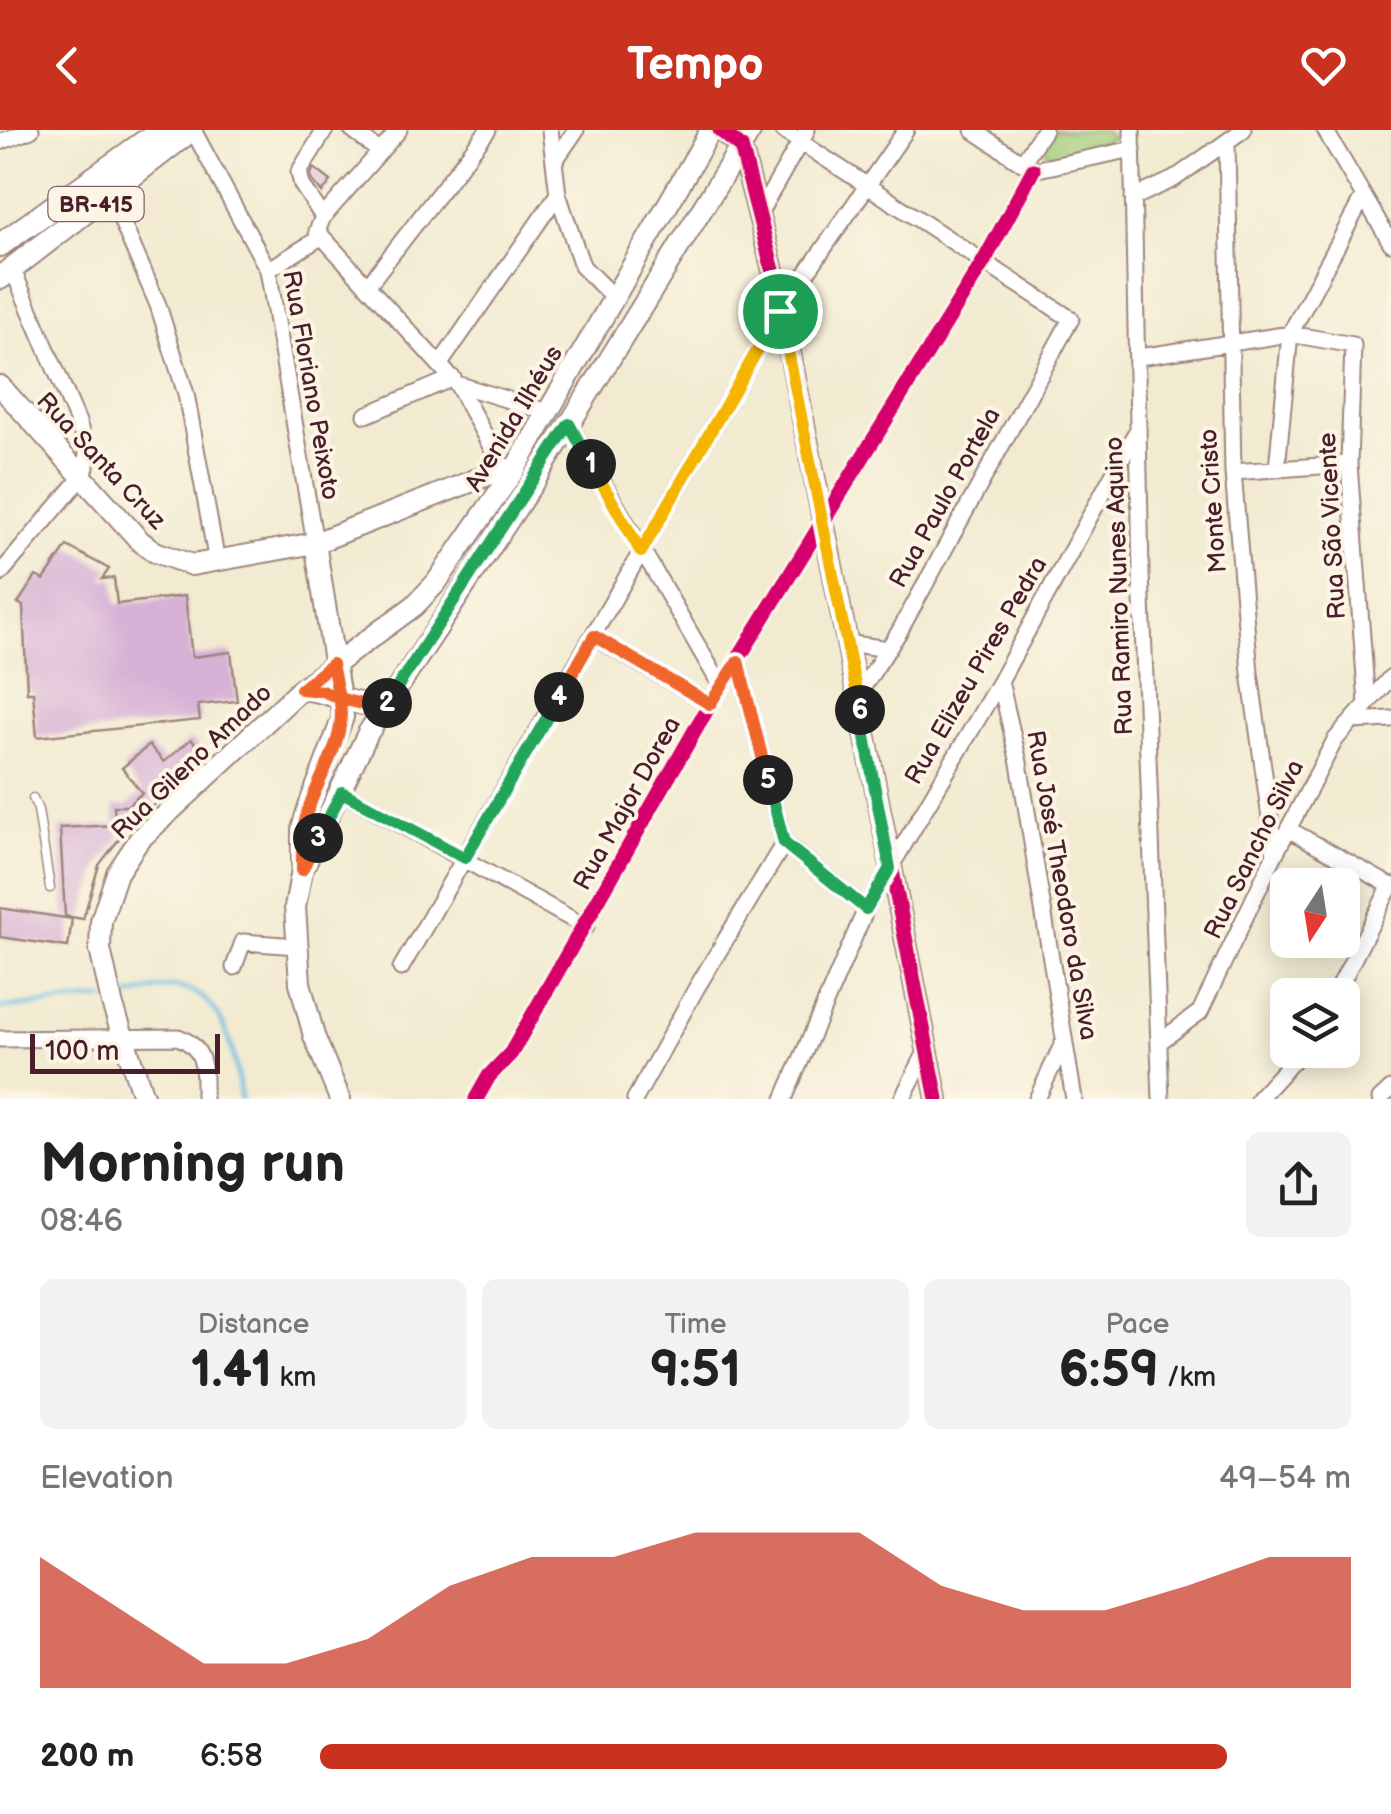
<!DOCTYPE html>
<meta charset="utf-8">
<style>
:root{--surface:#fff;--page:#f2f2f2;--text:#222;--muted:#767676;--accent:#c8321e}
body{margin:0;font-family:"Balsamiq Sans",sans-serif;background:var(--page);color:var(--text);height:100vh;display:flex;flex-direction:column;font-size:38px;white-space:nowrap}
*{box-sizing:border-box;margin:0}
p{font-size:32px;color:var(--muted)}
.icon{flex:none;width:55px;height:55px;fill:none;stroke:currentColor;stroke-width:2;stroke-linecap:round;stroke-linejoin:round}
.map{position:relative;height:969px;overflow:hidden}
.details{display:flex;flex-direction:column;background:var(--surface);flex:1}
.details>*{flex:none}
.needle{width:65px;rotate:192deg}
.tools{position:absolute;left:1270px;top:738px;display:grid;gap:20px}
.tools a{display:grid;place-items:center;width:90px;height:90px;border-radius:15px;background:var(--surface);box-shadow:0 5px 25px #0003;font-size:50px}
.scale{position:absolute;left:30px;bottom:25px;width:190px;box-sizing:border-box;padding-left:10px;border:5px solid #4a1f2b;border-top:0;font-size:28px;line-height:35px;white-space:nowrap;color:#4a1f2b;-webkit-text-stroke:8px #fcf5e5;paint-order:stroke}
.pin{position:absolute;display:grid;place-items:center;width:85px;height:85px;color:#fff;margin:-42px;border:5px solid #fff;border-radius:50%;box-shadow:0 2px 10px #0007}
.km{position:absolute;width:50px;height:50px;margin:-25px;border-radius:50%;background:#222;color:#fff;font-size:28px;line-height:50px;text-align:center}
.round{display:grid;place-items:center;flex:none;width:105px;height:105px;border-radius:15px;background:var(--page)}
.head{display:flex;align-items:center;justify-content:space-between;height:170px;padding:0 40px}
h1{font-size:55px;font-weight:800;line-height:75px}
.stats{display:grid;grid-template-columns:repeat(3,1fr);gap:15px;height:170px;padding:10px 40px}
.stats div{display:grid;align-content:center;border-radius:15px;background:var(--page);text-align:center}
.stats b{font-size:50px;font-weight:800}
.stats small{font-size:28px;font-weight:400}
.stats p{font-size:28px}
.chart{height:280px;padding:20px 40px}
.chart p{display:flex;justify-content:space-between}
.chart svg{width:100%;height:180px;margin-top:10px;fill:var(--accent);opacity:.7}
ul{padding:0 40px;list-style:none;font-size:32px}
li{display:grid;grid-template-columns:160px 120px 1fr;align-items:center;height:75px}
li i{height:25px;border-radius:12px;background:var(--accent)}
header{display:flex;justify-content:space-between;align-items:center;height:130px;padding:0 40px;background:var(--accent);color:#fff;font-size:45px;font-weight:800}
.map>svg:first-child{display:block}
.green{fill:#9fca76;stroke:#747450;stroke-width:2.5}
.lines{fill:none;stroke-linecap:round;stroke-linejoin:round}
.stream{stroke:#66bce2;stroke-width:4}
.building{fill:#d7b1d6}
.lane-casing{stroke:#9e857e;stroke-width:11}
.street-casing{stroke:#9e857e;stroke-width:19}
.secondary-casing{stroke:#9e857e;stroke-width:24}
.primary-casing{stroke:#9e857e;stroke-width:26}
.lane{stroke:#fff;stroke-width:8}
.street{stroke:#fff;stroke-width:15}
.secondary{stroke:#fff;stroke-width:20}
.primary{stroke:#fff;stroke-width:22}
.cycleway-casing{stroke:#fcf5e5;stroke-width:21}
.cycleway{stroke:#d6006c;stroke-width:15}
.split-1-casing{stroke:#fff;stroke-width:20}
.split-2-casing{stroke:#fff;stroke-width:20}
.split-3-casing{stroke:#fff;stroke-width:20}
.split-4-casing{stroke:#fff;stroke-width:20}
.split-5-casing{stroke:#fff;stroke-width:20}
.split-6-casing{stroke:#fff;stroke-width:20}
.split-7-casing{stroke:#fff;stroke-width:20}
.split-1{stroke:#f5b400;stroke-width:12}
.split-2{stroke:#22a559;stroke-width:12}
.split-3{stroke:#f0652b;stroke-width:12}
.split-4{stroke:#22a559;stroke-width:12}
.split-5{stroke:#f0652b;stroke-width:12}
.split-6{stroke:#22a559;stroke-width:12}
.split-7{stroke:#f5b400;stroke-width:12}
.labels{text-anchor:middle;stroke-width:8;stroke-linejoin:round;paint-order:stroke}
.shield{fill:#fcf5e5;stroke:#7f5f63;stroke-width:2.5}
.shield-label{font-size:22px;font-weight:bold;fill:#4a1f2b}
.street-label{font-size:25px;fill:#4a1f2b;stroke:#fcf5e5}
</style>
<header><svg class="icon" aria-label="back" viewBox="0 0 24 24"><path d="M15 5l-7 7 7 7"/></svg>Tempo<svg class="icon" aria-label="heart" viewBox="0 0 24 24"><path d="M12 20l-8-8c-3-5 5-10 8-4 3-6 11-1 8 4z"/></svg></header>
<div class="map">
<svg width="1391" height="969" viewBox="0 0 1391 969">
<rect width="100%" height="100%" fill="#fcf5e5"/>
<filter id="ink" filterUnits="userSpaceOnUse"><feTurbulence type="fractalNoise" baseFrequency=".01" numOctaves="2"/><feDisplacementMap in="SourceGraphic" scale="20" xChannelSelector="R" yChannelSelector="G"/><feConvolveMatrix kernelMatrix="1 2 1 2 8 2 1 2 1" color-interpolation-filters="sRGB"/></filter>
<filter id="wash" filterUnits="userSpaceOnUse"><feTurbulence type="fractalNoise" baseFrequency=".0048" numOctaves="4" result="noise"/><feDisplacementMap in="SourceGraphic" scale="40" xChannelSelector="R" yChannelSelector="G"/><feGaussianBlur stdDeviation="2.25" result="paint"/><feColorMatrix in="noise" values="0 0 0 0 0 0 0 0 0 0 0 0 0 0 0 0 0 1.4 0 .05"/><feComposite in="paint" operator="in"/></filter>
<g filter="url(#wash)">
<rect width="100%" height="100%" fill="#f2ebd1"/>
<path class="green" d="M1054,0H1103L1114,8L1056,28L1042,19Z"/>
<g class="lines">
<path class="stream" d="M119,868C138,866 154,856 173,857C227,860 234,927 241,969
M0,878L105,869"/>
</g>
<g id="blocks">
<path class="building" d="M314,38L331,51L322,63L312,50L311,44Z
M67,416L109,439L102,449L114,448L117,474L185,466L192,527L231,522L237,571L198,575L200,590L37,607L33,562H27L23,476L18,473L36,446L44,450Z
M191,609L207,627L139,688L134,683L120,695L119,709L99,735L83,789L65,786L60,698L115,695L114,676H127L142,663L122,638L149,615L164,632Z
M0,778L72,789L68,817L0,807Z"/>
</g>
</g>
<g filter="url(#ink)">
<use href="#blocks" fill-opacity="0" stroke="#9e857e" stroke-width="2.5"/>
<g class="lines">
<defs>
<path id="lane" d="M33,668L38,680L50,758"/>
<path id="street" d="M193,0L268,140L315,413
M325,0L299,42L302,55L323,87L317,101L457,254L503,339
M352,0L379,21
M550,0L558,64L580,130L583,137L614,168
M782,0L1071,189L899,502L857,566
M973,0L1033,40
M1132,0L1141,443L1161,969
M1325,0L1391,113
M0,12L31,0
M1227,13L1233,342L1250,543L1275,724
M554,32L576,0
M1022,33L1044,0
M1033,40L1133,19
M110,64L158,175L186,264L217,432
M1133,68L1174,49L1243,0
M760,82L807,0
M323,87L399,0
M268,140L321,107
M368,155L488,0
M1139,227L1290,204L1353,215L1349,334L1367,574
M440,234L558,64
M457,254L547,282
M366,285L453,248
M569,294L721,556
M1277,338L1290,204L1363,67
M1233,342L1349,334
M0,444L82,347L86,337L87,321L78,292L12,138
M594,507L710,574
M846,513L888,519
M738,531L784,713L866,779
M1000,551L1019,633L1074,969
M1352,591L1391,589
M342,662L586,797
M1288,699L1391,756
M234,837L243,812L297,816
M401,838L780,181L906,0
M1335,865L1391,755
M0,909L178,907C207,918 204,941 204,969
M1162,910L1200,882L1275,724L1335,610L1391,547
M476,969L489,946L511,923L710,574L984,131L1033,40
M635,969L697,857L784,713
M784,969L866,779L1000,551L1135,304
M902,969L927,920
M1037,969L1064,911
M1258,969L1303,920
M1380,969L1391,959"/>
<path id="secondary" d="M720,0L741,17L776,152L937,969
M0,256L140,411L155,422L192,435L315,413L503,339H515
M301,559C331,561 355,579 386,574
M302,733V700L307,682L343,587L315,413
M144,969L112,873L100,819L101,791L117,743L139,710L301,559L414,476L436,453L515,339L711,0
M340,969L314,906L300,853L295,777L302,740L368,603L535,350L751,0"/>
<path id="primary" d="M0,115L161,0
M0,148L191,0"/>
</defs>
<use href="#lane" class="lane-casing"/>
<use href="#street" class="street-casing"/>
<use href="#secondary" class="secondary-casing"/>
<use href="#primary" class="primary-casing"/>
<use href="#lane" class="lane"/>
<use href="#street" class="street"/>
<use href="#secondary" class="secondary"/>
<use href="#primary" class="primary"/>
<defs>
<path id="cycleway" d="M720,0L741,17L776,152L937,969
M476,969L489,946L511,923L710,574L984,131L1033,40"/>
</defs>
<use href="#cycleway" class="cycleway-casing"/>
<use href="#cycleway" class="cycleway"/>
</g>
</g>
<g class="lines" filter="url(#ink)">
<defs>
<path id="split-1" d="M591,334L641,422L780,181"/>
<path id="split-2" d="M387,573L569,294L591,334"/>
<path id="split-3" d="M318,708L302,740C302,720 301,702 307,683C318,646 349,608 339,568L322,561L301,559L332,534L339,568L372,577L387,573"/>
<path id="split-4" d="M318,708L342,662L465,728L559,567"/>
<path id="split-5" d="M559,567L594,506L710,574L738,531L768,650"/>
<path id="split-6" d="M768,650L784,713L866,779L890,738L860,580"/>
<path id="split-7" d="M780,181L860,580"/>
</defs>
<use href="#split-1" class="split-1-casing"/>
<use href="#split-2" class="split-2-casing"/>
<use href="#split-3" class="split-3-casing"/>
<use href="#split-4" class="split-4-casing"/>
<use href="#split-5" class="split-5-casing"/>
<use href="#split-6" class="split-6-casing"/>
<use href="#split-7" class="split-7-casing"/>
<use href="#split-1" class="split-1"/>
<use href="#split-2" class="split-2"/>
<use href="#split-3" class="split-3"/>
<use href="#split-4" class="split-4"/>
<use href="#split-5" class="split-5"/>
<use href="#split-6" class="split-6"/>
<use href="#split-7" class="split-7"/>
</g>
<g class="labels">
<rect class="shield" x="48.5" y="57" width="95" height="34" rx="8"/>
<g class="shield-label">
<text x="96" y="82">BR-415</text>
</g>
<g class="street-label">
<text transform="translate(312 255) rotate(80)" y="9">Rua Floriano Peixoto</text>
<text transform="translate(513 288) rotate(-59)" y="9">Avenida Ilhéus</text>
<text transform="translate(102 330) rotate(47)" y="9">Rua Santa Cruz</text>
<text transform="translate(944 367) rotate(-61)" y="9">Rua Paulo Portela</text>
<text transform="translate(1212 371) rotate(-94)" y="9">Monte Cristo</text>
<text transform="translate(1331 396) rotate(-93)" y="9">Rua São Vicente</text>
<text transform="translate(1118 456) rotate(-92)" y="9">Rua Ramiro Nunes Aquino</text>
<text transform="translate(975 540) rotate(-60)" y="9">Rua Elizeu Pires Pedra</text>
<text transform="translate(191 631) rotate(-44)" y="9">Rua Gileno Amado</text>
<text transform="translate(626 673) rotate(-61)" y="9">Rua Major Dorea</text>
<text transform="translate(1253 719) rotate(-64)" y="9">Rua Sancho Silva</text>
<text transform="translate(1063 755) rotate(80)" y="9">Rua José Theodoro da Silva</text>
</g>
</g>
</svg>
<div class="tools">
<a><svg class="needle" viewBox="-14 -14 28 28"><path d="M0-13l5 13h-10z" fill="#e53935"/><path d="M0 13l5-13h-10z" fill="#767676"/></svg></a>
<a><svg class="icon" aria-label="layers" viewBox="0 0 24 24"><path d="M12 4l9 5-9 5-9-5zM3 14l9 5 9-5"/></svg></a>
</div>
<div class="scale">100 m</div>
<div class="pin" style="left:780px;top:181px;background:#1e9e55"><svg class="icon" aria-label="arrive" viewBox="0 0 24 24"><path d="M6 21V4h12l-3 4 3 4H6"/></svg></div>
<b class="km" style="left:591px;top:334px">1</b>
<b class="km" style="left:387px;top:573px">2</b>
<b class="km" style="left:318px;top:708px">3</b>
<b class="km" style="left:559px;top:567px">4</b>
<b class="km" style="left:768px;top:650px">5</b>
<b class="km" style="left:860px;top:580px">6</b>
</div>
<section class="details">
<div class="head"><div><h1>Morning run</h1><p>08:46</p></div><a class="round"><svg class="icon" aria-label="share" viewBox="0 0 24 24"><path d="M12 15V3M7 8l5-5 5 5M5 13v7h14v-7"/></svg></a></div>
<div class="stats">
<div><p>Distance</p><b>1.41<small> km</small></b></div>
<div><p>Time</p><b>9:51</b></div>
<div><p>Pace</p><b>6:59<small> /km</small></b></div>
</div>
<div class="chart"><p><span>Elevation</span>49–54 m</p>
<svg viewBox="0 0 160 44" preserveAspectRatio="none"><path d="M0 44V12L10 25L20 38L30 38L40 32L50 19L60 12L70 12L80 6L90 6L100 6L110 19L120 25L130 25L140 19L150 12L160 12V44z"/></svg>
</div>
<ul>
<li><b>200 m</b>6:58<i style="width:88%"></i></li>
</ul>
</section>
